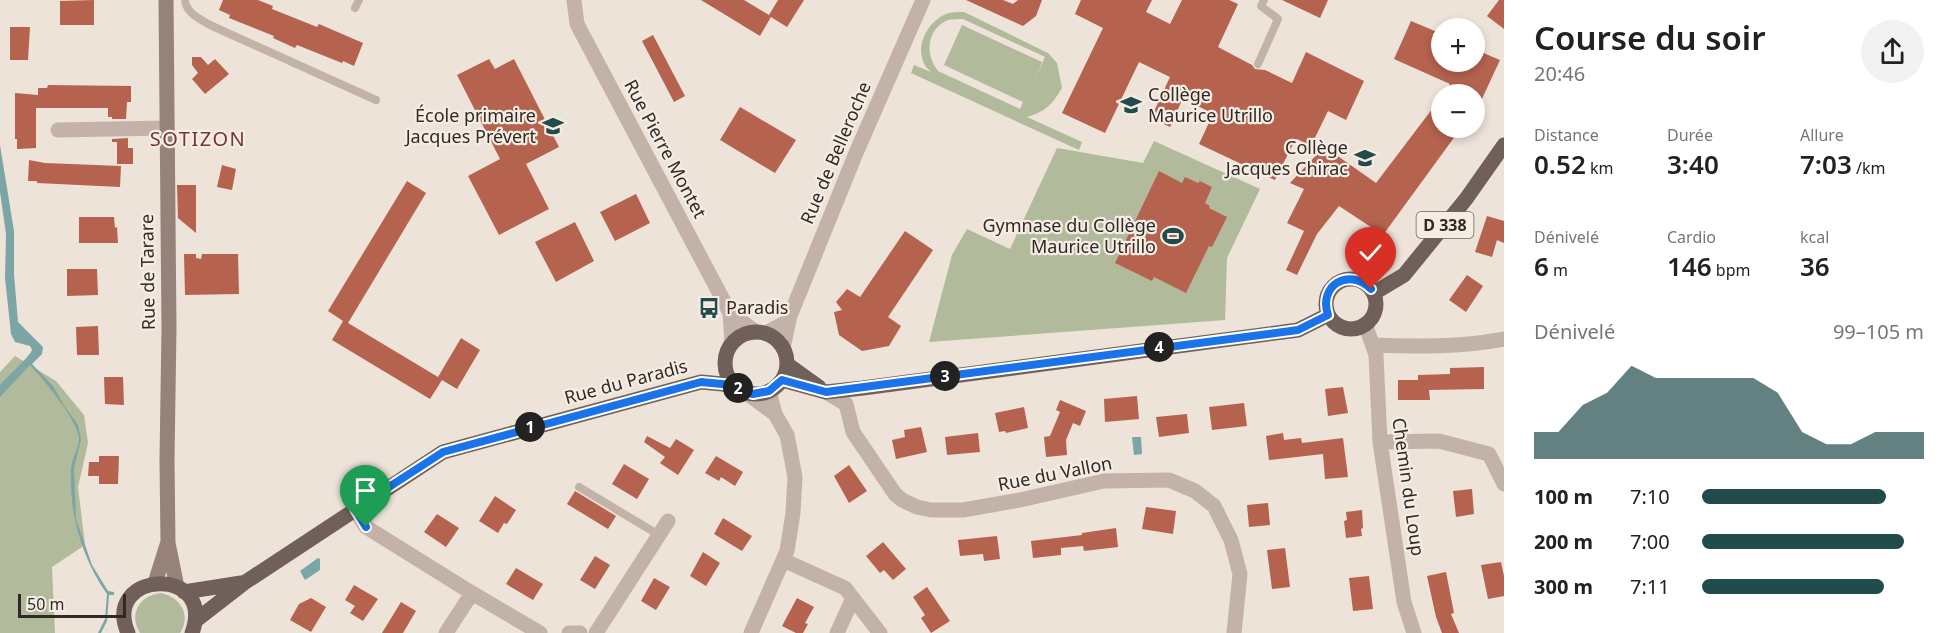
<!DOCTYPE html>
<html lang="fr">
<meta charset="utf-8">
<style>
:root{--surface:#fff;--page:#f2f2f2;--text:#222;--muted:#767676;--accent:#224c4c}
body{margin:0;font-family:"Noto Sans",sans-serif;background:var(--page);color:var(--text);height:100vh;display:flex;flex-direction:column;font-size:22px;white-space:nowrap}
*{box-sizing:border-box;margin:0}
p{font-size:20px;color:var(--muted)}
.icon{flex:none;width:33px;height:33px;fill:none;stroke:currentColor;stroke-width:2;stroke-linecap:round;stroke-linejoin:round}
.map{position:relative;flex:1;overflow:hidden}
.side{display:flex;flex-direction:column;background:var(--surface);width:450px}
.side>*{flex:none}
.buttons{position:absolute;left:1431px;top:18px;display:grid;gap:12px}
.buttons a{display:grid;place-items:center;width:54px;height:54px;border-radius:50%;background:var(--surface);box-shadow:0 3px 9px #0003;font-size:30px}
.scale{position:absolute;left:18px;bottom:15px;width:108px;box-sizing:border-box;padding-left:6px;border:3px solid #312926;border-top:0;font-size:16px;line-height:21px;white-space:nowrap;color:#312926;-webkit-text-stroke:4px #f5ede4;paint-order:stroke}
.pin{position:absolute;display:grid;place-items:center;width:51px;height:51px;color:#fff;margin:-62px -26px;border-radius:50% 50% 50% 0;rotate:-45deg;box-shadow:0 0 6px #0007}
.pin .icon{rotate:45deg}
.km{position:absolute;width:30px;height:30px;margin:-15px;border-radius:50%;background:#222;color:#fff;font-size:16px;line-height:30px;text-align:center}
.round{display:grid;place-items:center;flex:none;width:63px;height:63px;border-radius:32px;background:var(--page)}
.overview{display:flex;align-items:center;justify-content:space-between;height:102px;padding:0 30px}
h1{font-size:33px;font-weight:600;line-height:45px}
.figures{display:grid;grid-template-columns:repeat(3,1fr);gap:9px;height:102px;padding:6px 30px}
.figures div{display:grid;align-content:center}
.figures b{font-size:26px;font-weight:600}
.figures small{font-size:16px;font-weight:400}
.figures p{font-size:16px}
.chart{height:168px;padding:12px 30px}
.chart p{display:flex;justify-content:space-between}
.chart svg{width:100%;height:108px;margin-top:6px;fill:var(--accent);opacity:.7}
ul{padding:0 30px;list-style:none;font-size:20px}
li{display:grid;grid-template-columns:96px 72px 1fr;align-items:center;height:45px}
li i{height:15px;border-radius:8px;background:var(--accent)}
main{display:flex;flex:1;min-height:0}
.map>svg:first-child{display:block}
.green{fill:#b1ba9b;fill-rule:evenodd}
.water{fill:#7ca6a5}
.building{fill:#b5634f}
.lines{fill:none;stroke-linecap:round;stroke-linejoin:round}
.lane{stroke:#c3b2a7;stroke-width:8}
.street{stroke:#c3b2a7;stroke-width:15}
.secondary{stroke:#968279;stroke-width:15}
.primary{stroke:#716059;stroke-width:15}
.route-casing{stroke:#fff;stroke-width:12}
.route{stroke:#1a73e8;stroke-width:8}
.labels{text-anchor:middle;stroke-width:4.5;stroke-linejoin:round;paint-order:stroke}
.shield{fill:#f5ede4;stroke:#6c645f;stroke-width:1.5}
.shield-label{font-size:16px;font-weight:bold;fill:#312926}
.poi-label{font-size:18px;fill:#312926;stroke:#f5ede4;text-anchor:end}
.street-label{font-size:18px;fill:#312926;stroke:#f5ede4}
.neighbourhood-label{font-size:20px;letter-spacing:1.5px;fill:#74382b;stroke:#f5ede4}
</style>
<main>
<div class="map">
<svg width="1504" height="633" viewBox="0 0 1504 633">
<rect width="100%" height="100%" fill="#ede3d9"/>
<path class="green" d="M964,12L1048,53L1057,63L1062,88C1051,106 1046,111 1027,117L1082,142L1079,150L911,73L914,65L931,72C928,69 924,65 923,61C916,43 929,21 946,14C951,12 958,12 964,12ZM963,19L1045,57L1035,79L1042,62L962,25L944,65L1023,102L1020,109L938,71C925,55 926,29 948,20C952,19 959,19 963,19Z
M1154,141L1260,189L1227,258L1225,320L929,342L952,255L967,229L1010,249L1057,148L1143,163Z
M15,356L56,381L84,415L88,443L78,487L85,545L52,567L55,633H0V372Z
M161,593C180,597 192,615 180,633H140C128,614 140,595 161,593Z"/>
<path class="water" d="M0,145L14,231V274L18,322L43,347L42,354L32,364L53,386L65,407L78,425L81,440L74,468L76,519L92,565L108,591L114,592V595H109L107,621L101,633H98L105,619L107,594C81,557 69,512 71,468C72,457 80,447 79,437C76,418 43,379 30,365L0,397V385C7,377 30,356 32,350L30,346L15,342L11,334L5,278L6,234L0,192Z
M1132,437H1141L1142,454L1134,455Z
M318,558L320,559V570L305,580L300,571Z"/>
<path class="building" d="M94,0V25H60V1Z
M223,0H258L273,6L272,9L317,27L319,24L363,43L354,66L343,61L342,63L297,45L295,48L273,38L274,36L229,18L230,15L219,10Z
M701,0H744L769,15L778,0H804L787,27L771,17L760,36Z
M966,0H1003L1013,4L1018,0H1042L1036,16L1023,26Z
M1081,0H1152L1146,12L1170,24L1182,0H1229L1238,4L1218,47L1252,65L1255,69L1265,70L1292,83L1306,52L1364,81L1346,120L1328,111L1311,146L1297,139L1294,142L1275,180L1199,144L1213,114L1183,98L1170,127L1151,118L1170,77L1139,62L1105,133L1062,113L1103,28L1075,14Z
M1282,0H1328L1320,18Z
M1499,0H1504V29L1487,16Z
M1411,21L1442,34V62H1474V49L1500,60L1474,116V94H1443L1450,84L1394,59Z
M10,27H30L28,60H10Z
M653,35L685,96L674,102L642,41Z
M192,57H201L208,65L215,59L229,74L205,94L192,79L198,73L192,65Z
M489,59L495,69L514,59L559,147L526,164L549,209L499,235L468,176L500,159L457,75Z
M48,85L131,86V102H127L126,119H112V117H108V108H36V148L17,149V139H15V93L38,95V88H47Z
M1442,96V128H1461L1383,235L1339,206L1317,234L1297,275L1286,270L1304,231L1287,223L1304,189L1290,183L1322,149L1332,152L1376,183Z
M740,107L796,140L775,173L720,140Z
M128,138V148H133V164H117V142H112V139Z
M29,160L45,163L121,166L120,187L37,183V181H28Z
M222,165L236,169L232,190L217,187Z
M1159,171L1182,183L1185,177L1198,183L1200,181L1212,187L1205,203L1210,206L1209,208L1227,217L1212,247L1209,246L1186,293L1154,277L1152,281L1115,263Z
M407,181L426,193L348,323L438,377L461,338L480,350L457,389L442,380L430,399L332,340L343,321L328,311Z
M177,185H196V233L178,218Z
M636,194L650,223L615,241L600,212Z
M1487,216L1504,221V243L1497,240L1492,257L1475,252Z
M79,217H114L115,228L117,227L118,243H79Z
M575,222L594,261L556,282L535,242Z
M905,231L933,250L888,317L901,326L889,346L862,351L839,335L834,312L842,310L836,302L847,289L860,297Z
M184,254H196V258L201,259L202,254H238L239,294L185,295Z
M67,269H97L98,295L67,296Z
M1467,275L1483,286L1466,312L1449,300Z
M98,326L99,355H77L76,327Z
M1484,367V389L1429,390L1430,400H1398V380H1418V375L1450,374V368Z
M104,377H123L124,405L105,404Z
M1343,387L1348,413L1328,416L1325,389Z
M1137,396L1139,419L1105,422L1104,399Z
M1060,400L1086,411L1080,426L1073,423L1066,440L1067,455L1046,457L1044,437L1050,436L1060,412L1056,410Z
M1244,403L1247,426L1212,430L1209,407Z
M1024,407L1028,428L1006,433L1005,431L999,432L995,413Z
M1187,414L1189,433L1159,437L1156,417Z
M921,427L927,452L896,459L892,440L905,437L904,430Z
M978,433L980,452L947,455L945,437Z
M1283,433L1284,440L1301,438L1302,443L1343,438L1348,477L1325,479L1323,454L1269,460L1266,436Z
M647,436L670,448L676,439L694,450L678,475L660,463L665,457L644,442Z
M99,456H119L118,484H99V476H88L89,462H99Z
M716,456L743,472L735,486L721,477L719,481L705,473Z
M624,464L649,479L637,499L612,484Z
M849,465L867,491L849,503L834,476Z
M1472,489L1474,514L1456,517L1453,491Z
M575,491L616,516L608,529L567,504Z
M495,496L516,510L507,524L504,523L498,533L479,521Z
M1268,503L1270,525L1249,527L1247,505Z
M1146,507L1176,511L1173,534L1142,529Z
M1362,510L1363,528L1361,529L1362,536L1346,538L1344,521L1347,520L1346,512Z
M437,514L459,528L446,547L424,532Z
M723,518L752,536L742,551L714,534Z
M1116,528L1118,547L1084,551L1083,546L1061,548V555L1033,558L1031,541L1082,535V533Z
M997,536L1000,559L984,561L983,554L960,556L958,540Z
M883,542L906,569L893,580L884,570L880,573L866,556Z
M1285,548L1290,587L1272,589L1267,550Z
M703,552L720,563L706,586L690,576Z
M595,556L610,565L595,589L580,580Z
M1501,562L1504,576V596L1488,599L1481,565Z
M516,568L543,584L533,600L506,584Z
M1446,572L1454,613L1451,614L1459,633H1442L1436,617L1427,576Z
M1369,576L1373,609L1353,611L1349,578Z
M654,578L670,587L656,610L641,601Z
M354,585L378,599L363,621L350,613L355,606L345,600Z
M927,587L950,621L931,633L921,618L925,615L913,597Z
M311,598L326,607L311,632L290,620L299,604Z
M797,598L814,607L805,623L808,624L803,633H796L782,626Z
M401,602L416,611L403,633H382Z"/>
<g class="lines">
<path class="lane" d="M185,0C186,13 200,19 210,25L376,100
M355,8L359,0
M1258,64L1278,19L1261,6L1264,0
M579,487L659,535"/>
<path class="street" d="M574,0L577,24L730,313L732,343
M58,130L166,128
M730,313L756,332
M1365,324L1376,355L1380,442L1404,602L1414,633
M766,333L787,322
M1373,345C1417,347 1461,347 1504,339
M783,348L790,316L856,153L923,0
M745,392L775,414
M826,392L846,404L853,432L895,494L902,500L917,507L931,510H963L1020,500L1104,481L1169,480L1195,491L1214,506L1231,540L1240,574L1234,633
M1380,442L1439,441L1489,454L1504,484
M355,509L366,527L472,593L540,633
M783,560L845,588L880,633
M446,633L472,593
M569,633H580
M596,633L668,521
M751,633L787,551L793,513L795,477L787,435L775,414L769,391
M837,633L853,598"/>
<path class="secondary" d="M166,0L169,328L167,460L168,543L177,587
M155,583L167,545"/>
<path class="primary" d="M1326 304a25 25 0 1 1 50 0a25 25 0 1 1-50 0Z
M1374,293L1404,275L1466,199L1504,145
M725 363a31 31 0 1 1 62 0a31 31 0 1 1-62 0Z
M787,364L819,387
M782,380L826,392L863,388L1298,330L1328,315
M184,592L241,583
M195,621L244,583L443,452L701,382L733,385
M128,633C101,570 217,565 192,633"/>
</g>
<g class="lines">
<defs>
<path id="route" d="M366,527L355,509L443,452L701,382L733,385L745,392L753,394L769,391L782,380L826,392L1298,330L1328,315C1318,285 1349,267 1371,289"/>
</defs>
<use href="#route" class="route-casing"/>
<use href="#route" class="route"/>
</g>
<defs>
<symbol id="school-bare" viewBox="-9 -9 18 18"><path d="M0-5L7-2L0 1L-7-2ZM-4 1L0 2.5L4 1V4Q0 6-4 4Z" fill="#224c4c" stroke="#f5ede4" stroke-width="2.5" paint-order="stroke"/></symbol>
<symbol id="stadium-bare" viewBox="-9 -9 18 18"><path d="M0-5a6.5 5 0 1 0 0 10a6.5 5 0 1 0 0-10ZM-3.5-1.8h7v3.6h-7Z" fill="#224c4c" stroke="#f5ede4" stroke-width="2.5" paint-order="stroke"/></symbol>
<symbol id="bus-bare" viewBox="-9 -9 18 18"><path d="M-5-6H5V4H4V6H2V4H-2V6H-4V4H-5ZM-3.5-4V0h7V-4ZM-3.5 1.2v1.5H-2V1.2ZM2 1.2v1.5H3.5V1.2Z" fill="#224c4c" stroke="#f5ede4" stroke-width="2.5" paint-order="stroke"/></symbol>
</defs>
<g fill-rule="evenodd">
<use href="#school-bare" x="1116" y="90" width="30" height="30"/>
<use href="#school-bare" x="538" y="111" width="30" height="30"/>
<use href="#school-bare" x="1350" y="143" width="30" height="30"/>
<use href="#stadium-bare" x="1158" y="221" width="30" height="30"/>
<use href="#bus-bare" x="694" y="293" width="30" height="30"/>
</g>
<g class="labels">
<rect class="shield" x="1416.5" y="212" width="57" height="26" rx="4.5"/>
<g class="shield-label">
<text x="1445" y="231">D 338</text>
</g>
<g class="poi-label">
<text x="1148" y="101" text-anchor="start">Collège<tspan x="1148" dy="21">Maurice Utrillo</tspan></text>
<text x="536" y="122">École primaire<tspan x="536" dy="21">Jacques Prévert</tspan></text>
<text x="1348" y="154">Collège<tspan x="1348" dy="21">Jacques Chirac</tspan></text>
<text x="1156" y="232">Gymnase du Collège<tspan x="1156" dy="21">Maurice Utrillo</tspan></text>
<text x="726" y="314" text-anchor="start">Paradis</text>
</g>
<g class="street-label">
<text transform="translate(665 149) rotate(62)" y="6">Rue Pierre Montet</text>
<text transform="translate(836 153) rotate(-67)" y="6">Rue de Belleroche</text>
<text transform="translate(148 272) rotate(-91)" y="6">Rue de Tarare</text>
<text transform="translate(626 382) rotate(-15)" y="6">Rue du Paradis</text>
<text transform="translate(1055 474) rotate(-11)" y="6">Rue du Vallon</text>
<text transform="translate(1408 487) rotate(82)" y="6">Chemin du Loup</text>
</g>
<g class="neighbourhood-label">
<text x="198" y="146">SOTIZON</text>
</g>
</g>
</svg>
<div class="buttons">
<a>+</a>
<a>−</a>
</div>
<div class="scale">50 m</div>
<div class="pin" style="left:366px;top:527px;background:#1e9e55"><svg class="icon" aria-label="arrive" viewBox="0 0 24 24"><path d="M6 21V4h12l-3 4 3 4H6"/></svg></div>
<div class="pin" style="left:1371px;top:289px;background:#d93025"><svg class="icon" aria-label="check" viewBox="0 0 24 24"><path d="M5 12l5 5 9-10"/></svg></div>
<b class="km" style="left:530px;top:427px">1</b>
<b class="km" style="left:738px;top:388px">2</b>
<b class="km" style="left:945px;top:376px">3</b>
<b class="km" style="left:1159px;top:347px">4</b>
</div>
<section class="side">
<div class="overview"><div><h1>Course du soir</h1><p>20:46</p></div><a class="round"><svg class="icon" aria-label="share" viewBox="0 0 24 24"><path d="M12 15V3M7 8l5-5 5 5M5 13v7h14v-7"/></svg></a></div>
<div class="figures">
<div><p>Distance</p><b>0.52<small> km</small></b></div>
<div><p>Durée</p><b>3:40</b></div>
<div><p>Allure</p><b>7:03<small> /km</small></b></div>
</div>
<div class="figures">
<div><p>Dénivelé</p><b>6<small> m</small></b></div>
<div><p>Cardio</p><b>146<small> bpm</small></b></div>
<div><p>kcal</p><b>36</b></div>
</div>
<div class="chart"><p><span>Dénivelé</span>99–105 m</p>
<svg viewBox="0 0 160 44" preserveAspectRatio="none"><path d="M0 44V33L10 33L20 22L30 17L40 6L50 11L60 11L70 11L80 11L90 11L100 17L110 33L120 38L130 38L140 33L150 33L160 33V44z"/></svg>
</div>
<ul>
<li><b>100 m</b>7:10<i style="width:83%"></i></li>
<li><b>200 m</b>7:00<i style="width:91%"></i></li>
<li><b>300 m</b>7:11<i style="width:82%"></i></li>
</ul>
</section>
</main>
